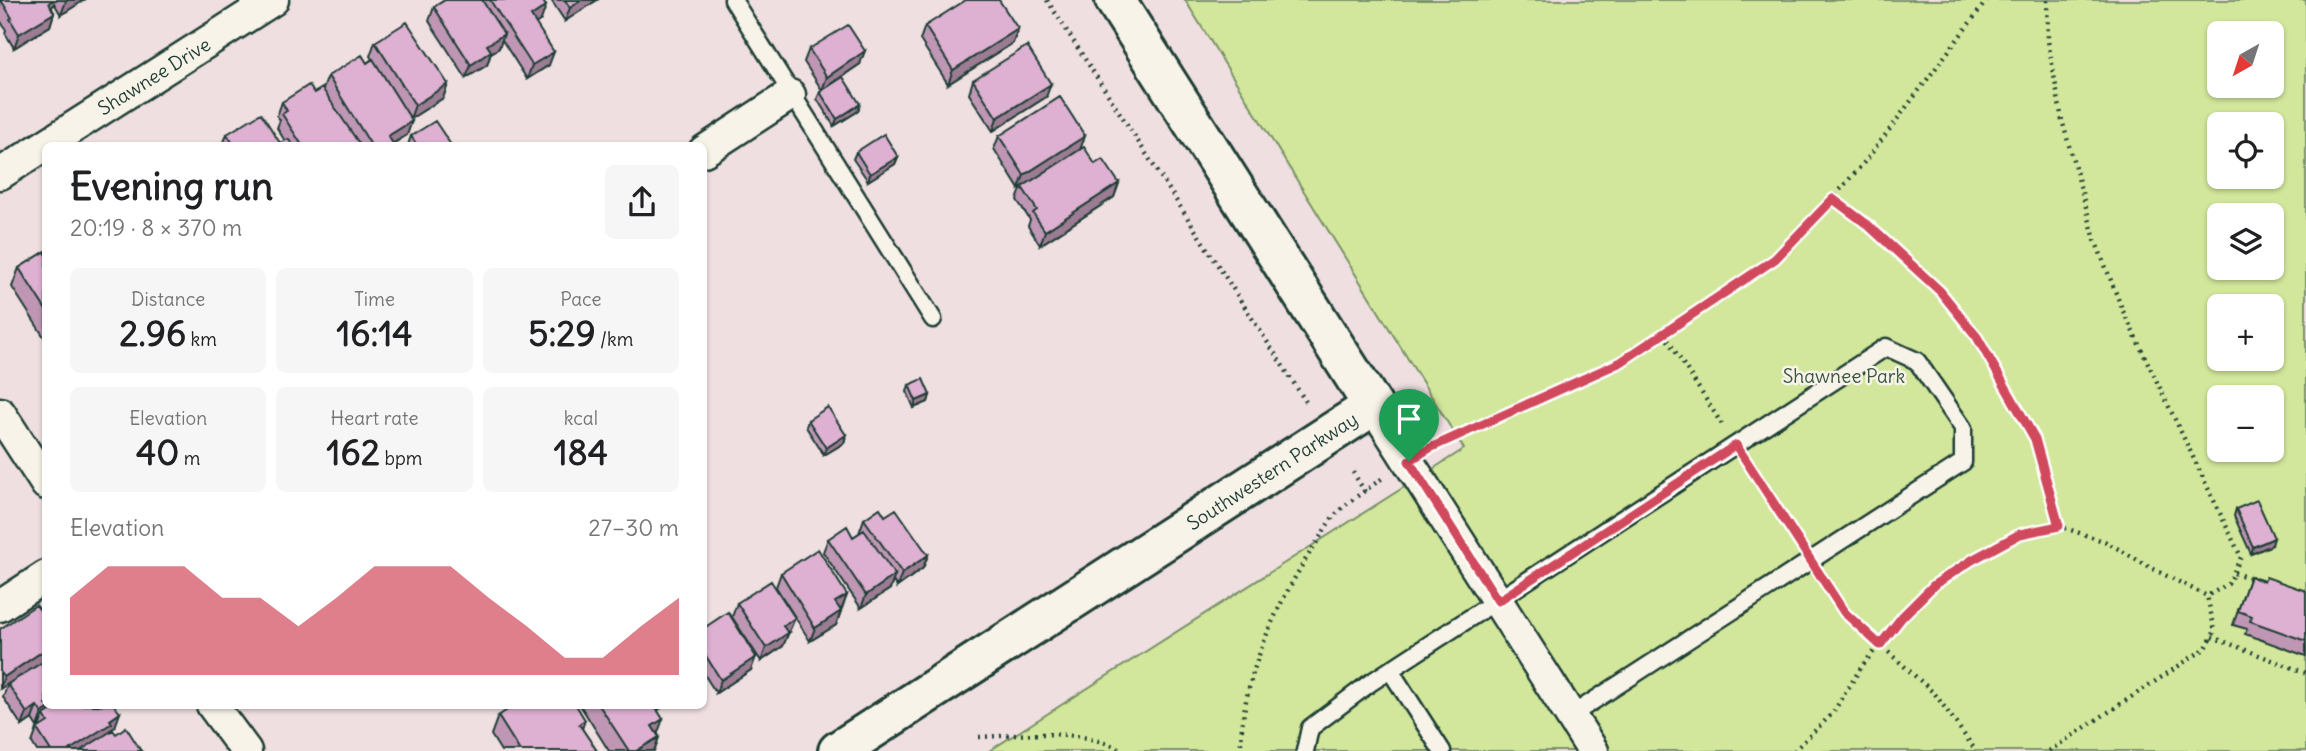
<!DOCTYPE html>
<meta charset="utf-8">
<style>
:root{--surface:#fff;--page:#f6f6f6;--text:#202124;--muted:#757577;--accent:#d1495b}
body{margin:0;font-family:Delius,sans-serif;background:var(--page);color:var(--text);height:100vh;display:flex;flex-direction:column;font-size:26px;white-space:nowrap}
*{box-sizing:border-box;margin:0}
p{font-size:23px;color:var(--muted)}
.icon{flex:none;width:38px;height:38px;fill:none;stroke:currentColor;stroke-width:2;stroke-linecap:round;stroke-linejoin:round}
.map{position:relative;flex:1;overflow:hidden}
.drawer{position:absolute;left:42px;top:142px;width:665px;height:567px;display:flex;flex-direction:column;background:var(--surface);border-radius:10px;box-shadow:0 2px 5px #0004}
.drawer>*{flex:none}
.needle{width:46px;rotate:219deg}
.controls{position:absolute;left:2207px;top:21px;display:grid;gap:14px}
.controls a{display:grid;place-items:center;width:77px;height:77px;border-radius:10px;background:var(--surface);box-shadow:0 2px 5px #0004;font-size:35px}
.pin{position:absolute;display:grid;place-items:center;width:60px;height:60px;color:#fff;margin:-72px -30px;border-radius:50% 50% 50% 0;rotate:-45deg;box-shadow:0 0 7px #0007}
.pin .icon{rotate:45deg}
.round{display:grid;place-items:center;flex:none;width:74px;height:74px;border-radius:10px;background:var(--page)}
.head{display:flex;align-items:center;justify-content:space-between;height:119px;padding:0 28px}
h1{font-size:38px;font-weight:700;line-height:52px}
.figures{display:grid;grid-template-columns:repeat(3,1fr);gap:10px;height:119px;padding:7px 28px}
.figures div{display:grid;align-content:center;border-radius:10px;background:var(--page);text-align:center}
.figures b{font-size:35px;font-weight:700}
.figures small{font-size:19px;font-weight:400}
.figures p{font-size:19px}
.chart{height:196px;padding:14px 28px}
.chart p{display:flex;justify-content:space-between}
.chart svg{width:100%;height:126px;margin-top:7px;fill:var(--accent);opacity:.7}
.map>svg:first-child{display:block}
.green{fill:#d2e79b;stroke:#789268;stroke-width:2;fill-rule:evenodd}
.lines{fill:none;stroke-linecap:round;stroke-linejoin:round}
.lane-casing{stroke:#1f3d34;stroke-width:21}
.street-casing{stroke:#1f3d34;stroke-width:35}
.secondary-casing{stroke:#1f3d34;stroke-width:44}
.path{stroke:#1f3d34;stroke-width:4.5;stroke-dasharray:2 5;stroke-linecap:butt}
.lane{stroke:#f7f3e8;stroke-width:16}
.street{stroke:#f7f3e8;stroke-width:30}
.secondary{stroke:#f7f3e8;stroke-width:38}
.wall{fill:#bf97b5;stroke:#1f3d34;stroke-width:2}
.shaded-wall{fill:#9b7b93;stroke:#1f3d34;stroke-width:2}
.building{fill:#deb0d2;stroke:#1f3d34;stroke-width:2}
.route-casing{stroke:#fff;stroke-width:14}
.route{stroke:#d1495b;stroke-width:9}
.labels{text-anchor:middle;stroke-width:5;stroke-linejoin:round;paint-order:stroke}
.street-label{font-size:19px;fill:#1f3d34;stroke:#f7f3e8}
.park-label{font-size:19px;fill:#3a5643;stroke:#f7f3e8}
</style>
<div class="map">
<svg width="2306" height="751" viewBox="0 0 2306 751">
<rect width="100%" height="100%" fill="#f0dfe1"/>
<filter id="ink" filterUnits="userSpaceOnUse"><feTurbulence type="fractalNoise" baseFrequency=".0143" numOctaves="2"/><feDisplacementMap in="SourceGraphic" scale="14" xChannelSelector="R" yChannelSelector="G"/><feConvolveMatrix kernelMatrix="1 2 1 2 8 2 1 2 1" color-interpolation-filters="sRGB"/></filter>
<g filter="url(#ink)">
<path class="green" d="M1185,0H2306V751H989L1464,449ZM2219,33H2272V86H2219ZM2219,124H2272V177H2219ZM2219,215H2272V268H2219ZM2219,306H2272V359H2219ZM2219,397H2272V450H2219Z"/>
<g class="lines">
<defs>
<path id="lane" d="M733,0L933,319
M1390,670L1442,751
M1305,751L1310,728L1370,683L1886,347L1917,361L1963,428V462L1570,716"/>
<path id="street" d="M704,151L790,95
M0,174L273,0
M1373,406L1593,751
M0,413L46,484
M0,606L46,576
M212,705L246,751"/>
<path id="secondary" d="M838,751L1373,406L1115,0"/>
</defs>
<use href="#lane" class="lane-casing"/>
<use href="#street" class="street-casing"/>
<use href="#secondary" class="secondary-casing"/>
<path class="path" d="M1047,0L1306,402
M1833,199L1868,225L1940,291L1977,337L2035,439L2059,526
M1664,334L1723,426
M1436,445L1621,362L1775,259L1810,224L1868,158L1987,0
M1749,466L1798,541
M1353,472L1365,492
M2234,573L2252,579
M1823,580L1844,612L1935,694L1976,751
M2212,637L2306,673
M979,737C1028,735 1078,727 1124,751
M1241,751C1240,681 1277,602 1315,545C1322,535 1328,522 1336,514C1350,500 1368,489 1384,477
M1794,751L1832,714L1862,666L1902,617L1934,585L1972,560L2020,534L2059,526L2106,542L2159,572L2207,596L2228,584L2241,557L2123,311L2095,240L2062,120L2048,41L2047,0
M2049,751L2206,648L2215,631L2207,596"/>
<use href="#lane" class="lane"/>
<use href="#street" class="street"/>
<use href="#secondary" class="secondary"/>
</g>
<path class="wall" d="M0,0H84L61,15L54,3L52,8L54,13L50,26L14,48L5,33L6,30L0,20Z
M445,0H542L541,20L535,23L549,65L527,79L502,40L499,48L491,53L487,65L466,78L429,21L434,7Z
M551,0H597L565,21Z
M925,26L1018,29L1013,43L948,84L920,40Z
M375,42L448,84L443,98L411,118L407,135L393,144V145H223L227,134L280,143L285,141L277,128L280,120L277,116L282,102L314,93L323,89L328,76L367,63L372,59L370,56Z
M809,49L860,64L822,90L804,62Z
M973,80L1046,97L993,131L969,94Z
M820,92L860,104L858,111L834,126L817,99Z
M411,136L451,145H408Z
M999,136L1080,150L1095,164L1119,183L1114,197L1040,245L1028,226L1030,220L1017,200L1022,187L1019,189L994,149Z
M856,152L898,157L895,164L868,181L853,159Z
M46,251V340L12,287L19,268Z
M909,385L930,395L928,402L914,408L907,392Z
M808,420L846,435L844,443L824,455L806,427Z
M2236,509L2272,545L2251,554L2234,516Z
M885,516L928,555L923,568L897,587L893,581L890,589L861,608L823,552L828,539L853,537L859,533L864,519Z
M781,573L847,595L842,608L840,609L841,611L836,625L810,641L776,587Z
M2250,576L2264,581L2306,591V656L2245,634L2247,629L2233,625Z
M737,603L790,632L788,633L783,646L761,661L732,617Z
M39,609L0,689V629Z
M704,628L751,670L716,693L704,674Z
M8,684L115,727L109,731L108,733L116,734L141,751H37L32,743L37,729L39,728L40,724L37,727L32,719L22,726L3,697Z
M580,705H662L661,708L658,710V734L659,737L654,751H609Z
M498,716L585,720L582,729L597,751H501L491,735Z"/>
<path class="shaded-wall" d="M68,0H84L61,15L66,1Z
M581,0H597L565,21L570,8Z
M546,6L541,20L526,30L531,16Z
M54,13L50,26L14,48L19,34Z
M1018,29L1013,43L948,84L953,70Z
M504,34L499,48L491,53L487,65L466,78L471,65L487,45Z
M865,51L860,64L822,90L827,77Z
M554,52L549,65L527,79L532,65Z
M448,84L443,98L410,119L415,105Z
M1051,84L1046,97L993,131L997,118Z
M860,104L858,111L834,126L837,119Z
M412,121L407,135L390,145L388,136Z
M1085,136L1080,150L1019,189L1024,175Z
M898,157L895,164L868,181L870,174Z
M1119,183L1114,197L1040,245L1045,231Z
M930,395L928,402L914,408L916,401Z
M846,435L844,443L824,455L826,448Z
M2274,538L2272,545L2251,554L2253,547Z
M928,555L923,568L897,587L902,573Z
M895,575L890,589L861,608L866,595Z
M847,595L842,608L830,616L835,602Z
M841,611L836,625L810,641L815,628Z
M795,618L783,646L761,661L766,648L783,626Z
M46,649V660L0,689L4,677Z
M756,657L751,670L716,693L721,680Z
M54,705H70L44,715L40,724L37,727L42,713Z
M649,705H662L661,708L644,719Z
M37,706L32,719L22,726L27,713Z
M120,713L115,727L109,731L107,737L84,751H68Z
M663,719L656,738L652,726Z
M659,737L654,751H636Z"/>
<path class="building" d="M1,0H54L49,3L54,13L19,34L10,19L12,18Z
M445,0H482L504,34L487,45L491,51L471,65L434,7Z
M490,0H542L546,6L531,16L554,52L532,65Z
M565,0H581L570,8Z
M966,0H999L1018,29L953,70L925,26Z
M407,22L448,84L415,105L375,42Z
M848,25L865,51L827,77L809,49Z
M1027,46L1051,84L997,118L973,80Z
M362,55L367,63L373,59L412,121L388,136L394,145H371L328,76Z
M843,77L860,104L837,119L820,92Z
M309,85L314,93L322,88L360,145H302L282,114L287,111L282,102Z
M1060,97L1085,136L1024,175L999,136Z
M261,113L280,143L288,139L293,145H234L227,134Z
M435,121L451,145H417L411,136Z
M884,134L898,157L870,174L856,152Z
M1084,147L1095,164L1103,159L1119,183L1045,231L1033,213L1037,210L1022,187Z
M46,251V310L19,268Z
M923,379L930,395L916,401L909,385Z
M828,407L846,435L826,448L808,420Z
M2257,500L2274,538L2253,547L2236,509Z
M880,508L885,516L896,509L928,555L902,573L864,519Z
M847,526L853,537L864,530L895,575L866,595L828,539Z
M818,549L847,595L835,602L841,611L815,628L781,573Z
M2250,576L2264,582L2266,577L2306,591V641L2250,621L2252,616L2238,611Z
M771,581L795,618L783,626L788,633L766,648L737,603Z
M46,604V649L4,677L0,671V629L36,605L39,609Z
M728,612L756,657L721,680L704,653V628Z
M46,660V705H54L42,713L37,706L27,713L8,684Z
M59,705H114L120,713L110,720L112,723L68,751H51L37,729L48,722L44,715Z
M515,705H576L585,720L579,724L597,751H520L498,716Z
M599,705H654L663,719L652,726L659,737L636,751H629Z
M126,727L141,751H80L113,730L116,734Z"/>
</g>
<g class="lines" filter="url(#ink)">
<defs>
<path id="route" d="M1833,199L1868,225L1940,291L1977,337L2035,439L2059,526L2020,534L1972,560L1934,585L1902,617L1880,645L1844,612L1736,445L1498,601L1409,461L1430,448L1621,362L1775,259Z"/>
</defs>
<use href="#route" class="route-casing"/>
<use href="#route" class="route"/>
</g>
<g class="labels">
<g class="street-label">
<text transform="translate(154 76) rotate(-32)" y="7">Shawnee Drive</text>
<text transform="translate(1272 471) rotate(-33)" y="7">Southwestern Parkway</text>
</g>
<g class="park-label">
<text x="1844" y="383">Shawnee Park</text>
</g>
</g>
</svg>
<div class="controls">
<a><svg class="needle" viewBox="-14 -14 28 28"><path d="M0-13l5 13h-10z" fill="#e53935"/><path d="M0 13l5-13h-10z" fill="#757577"/></svg></a>
<a><svg class="icon" aria-label="locate" viewBox="0 0 24 24"><circle cx="12" cy="12" r="6"/><path d="M12 2v4M12 18v4M2 12h4M18 12h4"/></svg></a>
<a><svg class="icon" aria-label="layers" viewBox="0 0 24 24"><path d="M12 4l9 5-9 5-9-5zM3 14l9 5 9-5"/></svg></a>
<a>+</a>
<a>−</a>
</div>
<div class="pin" style="left:1409px;top:461px;background:#1e9e55"><svg class="icon" aria-label="arrive" viewBox="0 0 24 24"><path d="M6 21V4h12l-3 4 3 4H6"/></svg></div>
<section class="drawer">
<div class="head"><div><h1>Evening run</h1><p>20:19 · 8 × 370 m</p></div><a class="round"><svg class="icon" aria-label="share" viewBox="0 0 24 24"><path d="M12 15V3M7 8l5-5 5 5M5 13v7h14v-7"/></svg></a></div>
<div class="figures">
<div><p>Distance</p><b>2.96<small> km</small></b></div>
<div><p>Time</p><b>16:14</b></div>
<div><p>Pace</p><b>5:29<small> /km</small></b></div>
</div>
<div class="figures">
<div><p>Elevation</p><b>40<small> m</small></b></div>
<div><p>Heart rate</p><b>162<small> bpm</small></b></div>
<div><p>kcal</p><b>184</b></div>
</div>
<div class="chart"><p><span>Elevation</span>27–30 m</p>
<svg viewBox="0 0 160 44" preserveAspectRatio="none"><path d="M0 44V17L10 6L20 6L30 6L40 17L50 17L60 27L70 17L80 6L90 6L100 6L110 17L120 27L130 38L140 38L150 27L160 17V44z"/></svg>
</div>
</section>
</div>
